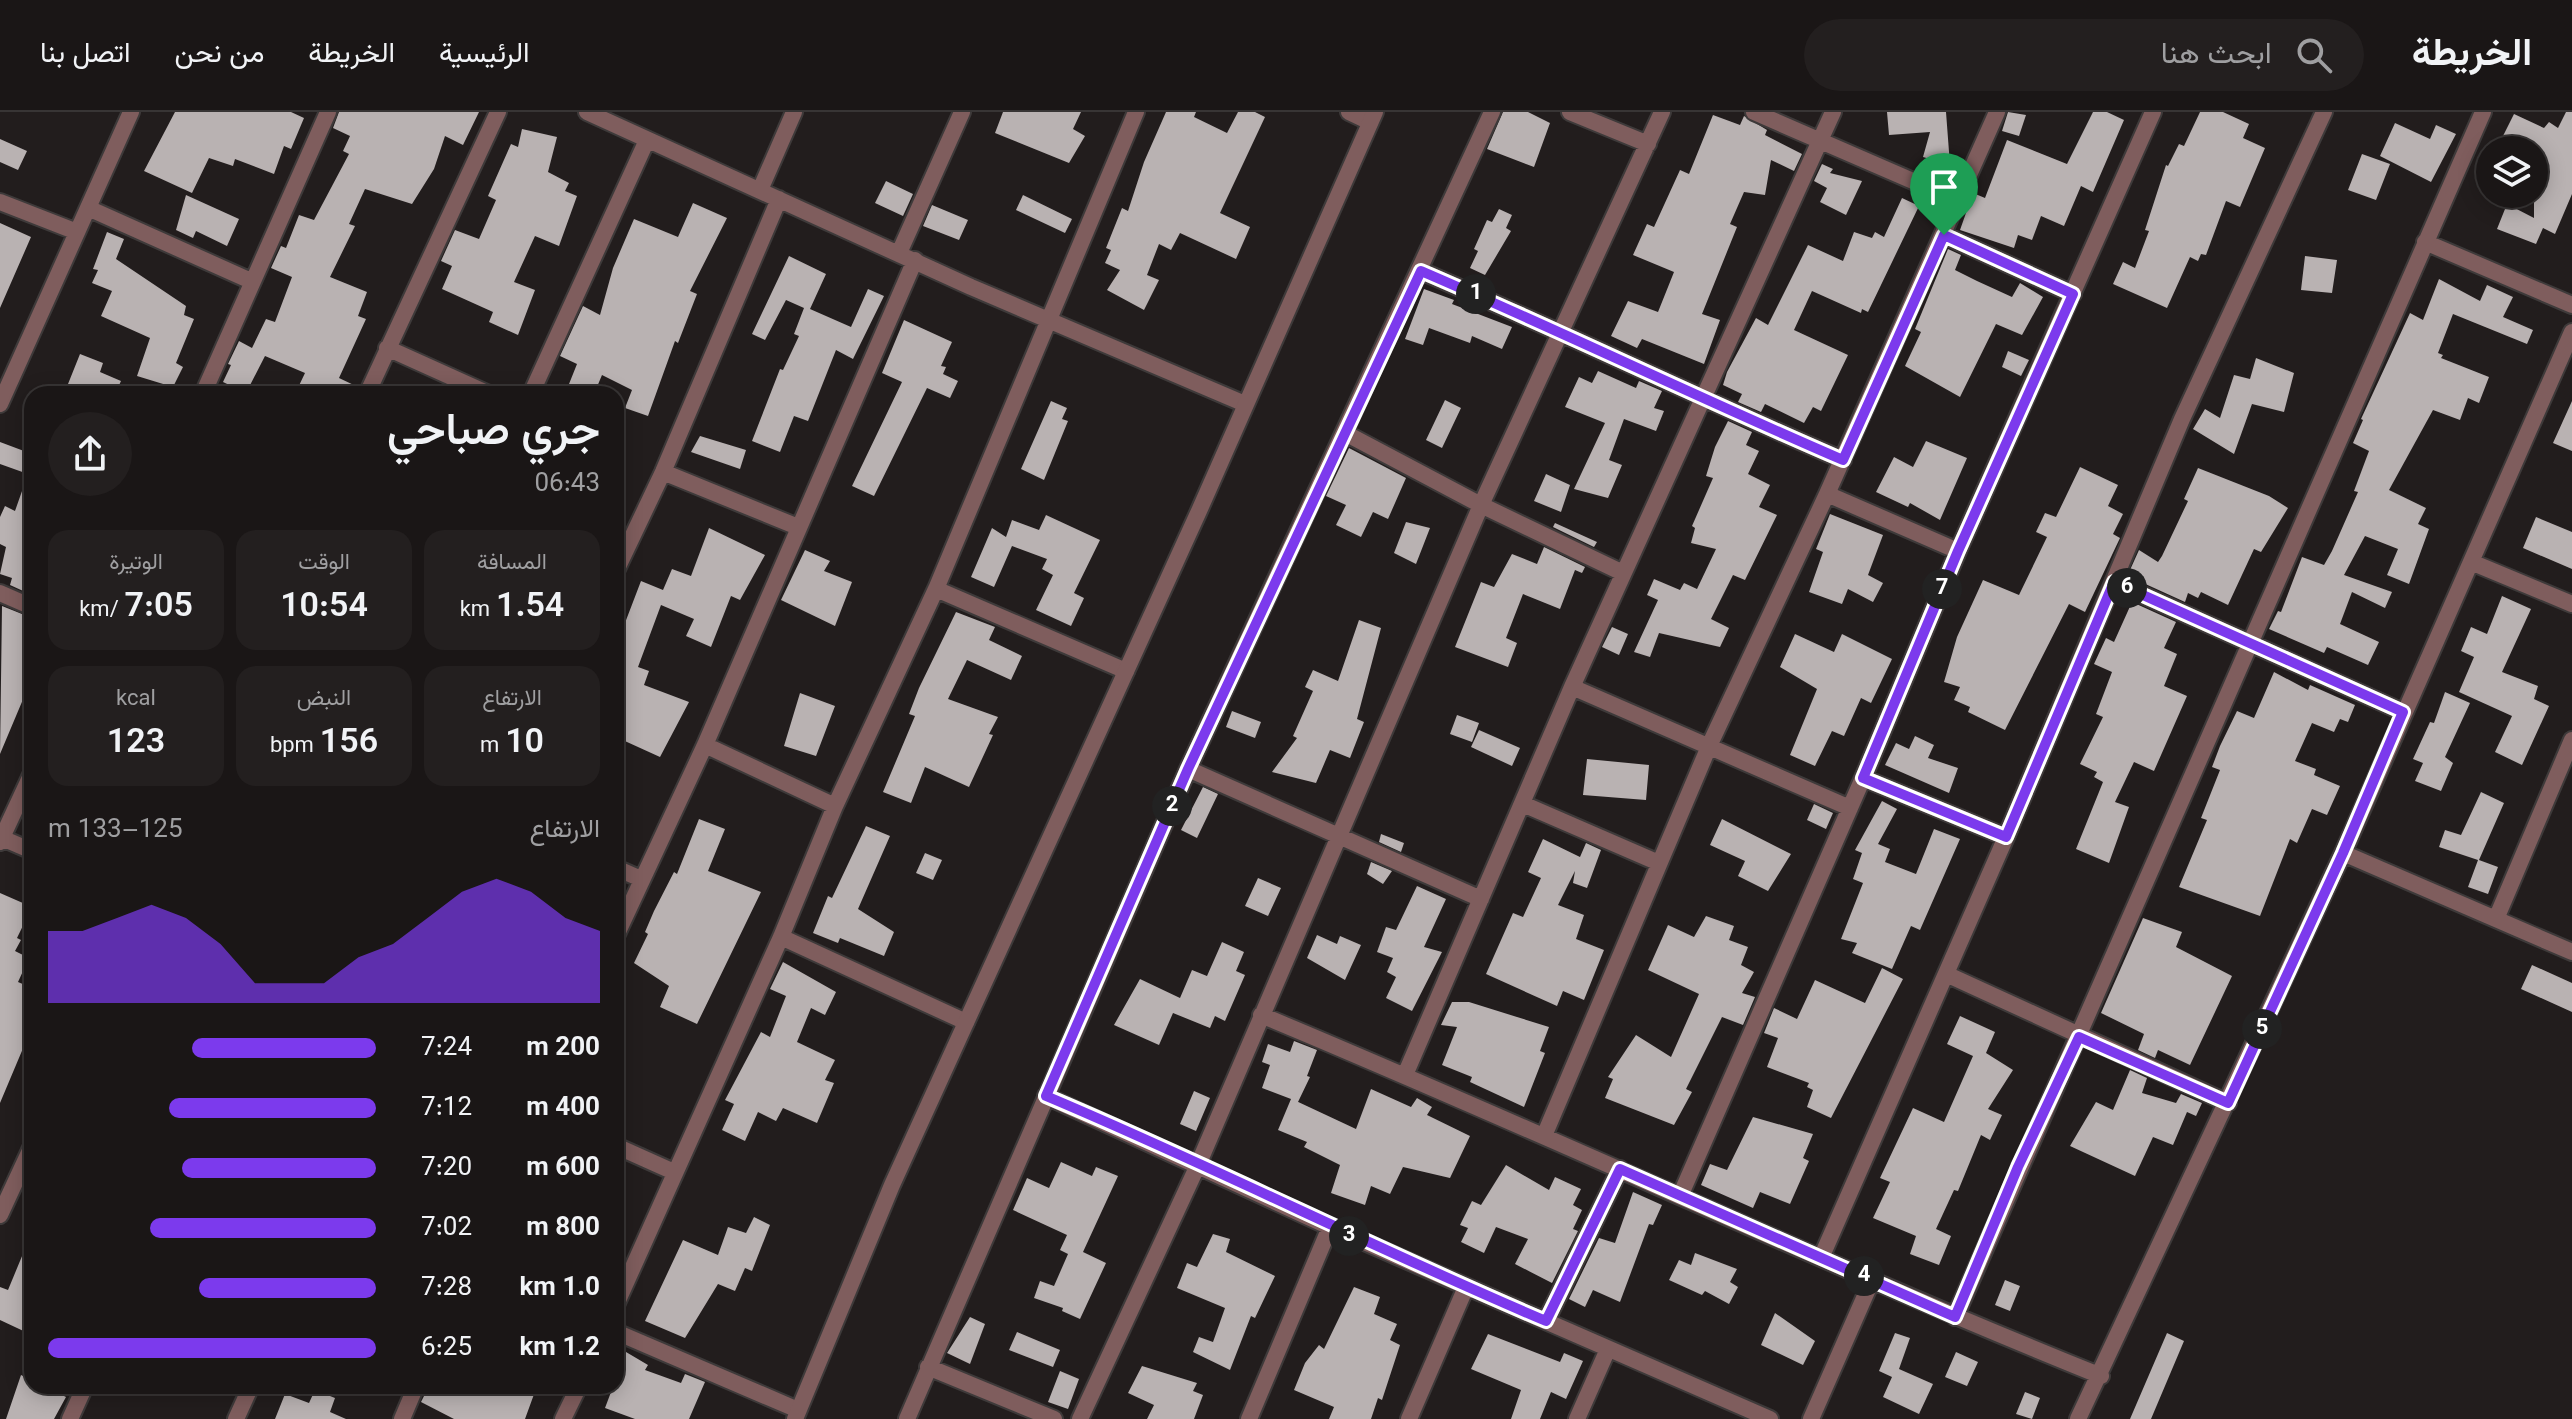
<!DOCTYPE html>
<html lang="ar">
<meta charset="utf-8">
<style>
:root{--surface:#1a1616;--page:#231f1f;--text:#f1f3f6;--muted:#9f9fa1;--line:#383535;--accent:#7c3aed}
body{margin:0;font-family:Georgia,Vazirmatn,serif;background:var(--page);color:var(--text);direction:rtl;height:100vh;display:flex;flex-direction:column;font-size:30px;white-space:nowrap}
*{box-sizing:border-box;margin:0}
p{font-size:26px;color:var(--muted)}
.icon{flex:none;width:44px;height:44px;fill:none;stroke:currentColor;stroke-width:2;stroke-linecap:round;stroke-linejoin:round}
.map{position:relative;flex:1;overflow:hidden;direction:ltr}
.details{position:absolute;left:24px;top:274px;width:600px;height:1008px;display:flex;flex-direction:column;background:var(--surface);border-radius:24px;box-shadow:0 4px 20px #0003,0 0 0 2px var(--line);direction:rtl}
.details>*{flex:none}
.tools{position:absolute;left:2476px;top:24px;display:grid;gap:16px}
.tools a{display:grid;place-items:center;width:72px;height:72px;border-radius:50%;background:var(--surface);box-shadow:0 4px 20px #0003,0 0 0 2px var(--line);font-size:40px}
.pin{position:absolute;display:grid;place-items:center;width:68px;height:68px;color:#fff;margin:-82px -34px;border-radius:50% 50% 50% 0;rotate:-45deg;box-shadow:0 0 8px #0007}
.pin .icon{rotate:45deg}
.km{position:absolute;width:40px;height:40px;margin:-20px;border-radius:50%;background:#222;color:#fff;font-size:22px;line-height:40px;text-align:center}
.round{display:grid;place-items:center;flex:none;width:84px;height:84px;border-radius:42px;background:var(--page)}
.overview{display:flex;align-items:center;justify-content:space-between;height:136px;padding:0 24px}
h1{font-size:44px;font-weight:600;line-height:60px}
.metrics{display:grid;grid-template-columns:repeat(3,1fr);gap:12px;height:136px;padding:8px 24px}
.metrics div{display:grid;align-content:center;border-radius:20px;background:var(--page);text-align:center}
.metrics b{font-size:34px;font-weight:600}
.metrics small{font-size:22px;font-weight:400}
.metrics p{font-size:22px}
.chart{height:224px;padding:16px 24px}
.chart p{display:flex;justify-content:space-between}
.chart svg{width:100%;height:144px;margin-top:8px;fill:var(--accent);opacity:.7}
ul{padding:0 24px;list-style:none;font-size:26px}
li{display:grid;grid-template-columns:128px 96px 1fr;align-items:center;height:60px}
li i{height:20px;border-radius:10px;background:var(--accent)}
header{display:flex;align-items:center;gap:48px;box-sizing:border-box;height:112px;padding:0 40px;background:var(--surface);border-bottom:2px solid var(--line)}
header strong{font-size:38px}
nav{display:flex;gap:44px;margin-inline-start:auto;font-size:28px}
.search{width:560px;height:72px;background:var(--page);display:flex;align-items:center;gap:20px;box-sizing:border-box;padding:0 28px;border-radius:44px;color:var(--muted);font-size:30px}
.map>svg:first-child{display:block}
.building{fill:#b9b2b2}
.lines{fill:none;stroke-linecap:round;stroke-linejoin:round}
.minor-casing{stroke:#3e3a3a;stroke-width:20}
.tertiary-casing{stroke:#3e3a3a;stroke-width:20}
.minor{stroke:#7f5d5d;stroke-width:16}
.tertiary{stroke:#7f5d5d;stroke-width:16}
.route-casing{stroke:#fff;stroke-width:16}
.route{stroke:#7c3aed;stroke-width:10}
</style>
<header>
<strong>الخريطة</strong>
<div class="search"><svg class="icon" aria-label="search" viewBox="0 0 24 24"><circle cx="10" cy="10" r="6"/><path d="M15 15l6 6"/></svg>ابحث هنا</div>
<nav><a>الرئيسية</a><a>الخريطة</a><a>من نحن</a><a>اتصل بنا</a></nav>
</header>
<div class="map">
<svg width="2572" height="1307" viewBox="0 0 2572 1307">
<rect width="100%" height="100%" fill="#221d1d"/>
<path class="building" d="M175,0H291L304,6L291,37L284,34L274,62L235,47L233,54L209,46L192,81L144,59Z
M339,0H479L463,33L445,24L434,57L412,92L365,77L349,112L355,114L330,165L367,180L358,204L366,207L339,266L358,275L356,282H295L305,261L265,244L246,281L223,270L231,253L228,252L239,229L252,236L266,207L275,210L292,165L271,156L281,134L286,136L299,103L314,108L349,42L343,39L350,24L333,16Z
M1003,0H1081L1073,17L1085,24L1069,51L995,21Z
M1166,0H1196L1194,5L1227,21L1238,0H1255L1265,5L1220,101L1250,115L1236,147L1180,121L1171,138L1159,132L1147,163L1159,168L1144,198L1107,178L1120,158L1105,151L1111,138L1106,136L1122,96L1128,99L1144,50Z
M1503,0H1528L1550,11L1534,55L1487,37Z
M1887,0H1946L1950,53L1923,45L1930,20L1889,23Z
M2008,0L2026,3L2019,24L2002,19Z
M2093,0H2107L2124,8L2093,80L2081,74L2064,114L2041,104L2032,128L2018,123L2014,136L1960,118L1973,81L1985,86L2007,28L2067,52Z
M2200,0H2223L2249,12L2243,26L2265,36L2240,95L2226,89L2206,143L2201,142L2198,149L2190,145L2167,196L2113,172L2123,150L2135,156L2149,119L2145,118L2166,53L2168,54L2179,32L2184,34Z
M2566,0H2572V82L2555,122L2543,116L2536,132L2497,117L2507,92L2534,106V38H2496L2514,2L2544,16L2549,10L2558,16Z
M1713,3L1740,13L1744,4L1767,18L1765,23L1802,42L1794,59L1771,48L1765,83L1744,80L1730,112L1737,115L1702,202L1720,208L1704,252L1642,227L1637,236L1611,224L1628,189L1658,200L1674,160L1633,143L1647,112L1654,115L1680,58L1689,62Z
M2395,11L2430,27L2436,13L2456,22L2431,70L2380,44Z
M522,17L557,25L548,60L569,71L565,79L577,84L559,134L535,124L514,170L535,178L518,223L489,210L493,200L442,177L452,154L441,149L455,118L479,127L496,88L488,84L511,32L518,35Z
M0,27L27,39L18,58L0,50Z
M2362,42L2390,52L2376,88L2348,78Z
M1822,52L1833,57L1830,61L1862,69L1846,103L1820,90L1827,76L1814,69Z
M886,69L913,82L903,104L875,91Z
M186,83L239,107L227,134L196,119L193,126L176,118Z
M1023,83L1072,107L1065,121L1016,98Z
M1902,86L1919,94L1868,200L1862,197L1861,201L1812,179L1794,218L1848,243L1821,299L1813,295L1804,311L1765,292L1761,300L1738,290L1742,282L1723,273L1727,260L1756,206L1768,213L1808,133L1843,149L1854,120L1872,126L1875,120L1884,125Z
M693,91L727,106L690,179L697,182L678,231L675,229L648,304L625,296L632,278L602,263L594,282H565L577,252L560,244L583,194L600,203L613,156L634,107L678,125Z
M932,93L968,108L959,128L923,114Z
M1499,97L1512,103L1506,116L1511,119L1485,163L1470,156L1478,139L1474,137L1487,108L1492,110Z
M0,111L31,125L0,196Z
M107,120L124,127L116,147L186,194L184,203L194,207L176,251L183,255L173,275L137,264L150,226L101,204L112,179L92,171L98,158L93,157Z
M1948,137L1961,143L1955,158L1977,169L2012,185L2020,171L2043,185L2022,223L1996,212L1960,285L1905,254L1921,220L1915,217Z
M789,144L826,162L810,197L851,215L868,177L884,184L853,247L836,238L808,309L794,304L780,340L752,329L780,257L783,258L799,224L794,222L804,196L786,188L765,228L752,222Z
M2305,144L2337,148L2332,181L2301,178Z
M2439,167L2480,189L2487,173L2513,185L2503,205L2533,218L2527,232L2453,202L2438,241L2443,243L2441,246L2489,265L2479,291L2468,286L2460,308L2433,298L2389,378L2426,396L2418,412L2429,417L2409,472L2387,463L2398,437L2365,424L2344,463L2392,480L2385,496L2352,480L2340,512L2379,530L2368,553L2327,535L2324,541L2269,517L2278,499L2281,500L2302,445L2324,453L2332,439L2358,380L2354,379L2369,339L2353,331L2363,308L2361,307L2410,201L2423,208Z
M1424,177L1454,188L1452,192L1512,215L1502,237L1472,224L1470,231L1429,216L1423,233L1405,227Z
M904,208L952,230L941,254L946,255L943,262L958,269L950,286L927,276L874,384L852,374L902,270L882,261Z
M2008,239L2029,248L2021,264L2002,255Z
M80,242L103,251L100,260L121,269L115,282H64Z
M2256,246L2294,261L2284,300L2252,292L2234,342L2193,317L2205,297L2220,306L2234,263L2250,267Z
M1598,259L1636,276L1639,269L1662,279L1654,296L1664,299L1656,319L1624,307L1609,348L1622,353L1608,386L1574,377L1605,311L1565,295L1579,265L1592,271Z
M1445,288L1461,296L1442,336L1426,328Z
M1051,289L1067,296L1062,307L1068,309L1044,368L1021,357Z
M2572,289V339L2553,331Z
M1728,309L1752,320L1746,333L1759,339L1748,362L1770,373L1759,395L1777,403L1745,468L1733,463L1711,507L1729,516L1720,535L1659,521L1650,545L1634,540L1658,488L1647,483L1654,467L1680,478L1684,471L1697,477L1716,437L1691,431L1695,416L1692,414L1713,366L1706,364L1715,335Z
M700,324L746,338L740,357L691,340Z
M1926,329L1967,346L1940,408L1910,391L1908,395L1876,380L1894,345L1913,355Z
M0,330L32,342V483L10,473L12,466L0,462L6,435L0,432V405L5,394L15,399L28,362L0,352Z
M1349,336L1406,366L1388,407L1373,400L1361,425L1336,413L1346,393L1326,384Z
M2080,355L2118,373L2108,394L2123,402L2113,422L2120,426L2085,500L2069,492L2005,618L1968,600L1970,595L1954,588L1960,575L1944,570L1957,525L1983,468L2019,483L2047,425L2036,420L2045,401L2056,405Z
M2198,356L2269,384L2288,396L2261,440L2254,437L2228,493L2201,480L2198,486L2188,481L2185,490L2141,470L2144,465L2130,458L2139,438L2158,450L2162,444L2188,389L2184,387Z
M1546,362L1570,373L1561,400L1534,389Z
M1830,402L1883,423L1868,463L1883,471L1873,490L1848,477L1842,492L1809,480L1823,440L1816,437Z
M1046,403L1100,428L1074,481L1084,486L1071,514L1036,498L1053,463L1042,457L1047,447L1012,434L994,475L971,465L992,416L1006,425L1012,408L1039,418Z
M2536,405L2572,420V457L2523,436Z
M1406,410L1430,416L1416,452L1394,441Z
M1555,411L1597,430L1594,435L1553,415Z
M709,416L765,443L740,488L731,484L711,535L686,524L694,507L661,493L638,555L649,559L644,573L689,590L660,645L616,625V523L620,524L641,469L663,478L672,457L691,464Z
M1544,435L1585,455L1582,461L1575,458L1560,497L1523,482L1506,526L1517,531L1508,555L1455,535L1481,470L1494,475L1512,442L1537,452Z
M805,438L830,449L824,459L852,470L835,514L781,488Z
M2502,484L2531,497L2502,560L2538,574L2534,587L2549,594L2522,653L2495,640L2512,604L2459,580L2474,545L2461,539L2471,515L2487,522Z
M2132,490L2176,510L2164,536L2177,542L2164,574L2187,584L2154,659L2134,650L2115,690L2129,695L2109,751L2076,737L2103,670L2094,665L2097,660L2080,652L2103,605L2096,602L2112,560L2094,552L2106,526L2114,530Z
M2,494L32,506V566L0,642Z
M956,500L995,515L989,528L1022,544L1011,568L967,548L948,587L998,605L989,622L993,623L969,675L925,655L911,691L883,680L915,604L909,602L919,576Z
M1359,508L1381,516L1357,607L1364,610L1350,646L1330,638L1316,671L1272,660L1297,626L1293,624L1313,579L1305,575L1313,558L1338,569Z
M1612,515L1628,522L1619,543L1602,535Z
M1795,522L1834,540L1842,522L1892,547L1871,591L1861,586L1844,624L1832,619L1815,654L1790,643L1817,577L1780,555Z
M2274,560L2308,578L2310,573L2355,593L2348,610L2340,607L2334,620L2312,611L2295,649L2316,657L2314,663L2340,674L2327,703L2312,697L2297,731L2290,727L2260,804L2179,775L2207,708L2201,706L2220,658L2212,655L2220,634L2237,599L2254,606Z
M2445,580L2470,591L2445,645L2453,651L2441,679L2415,669L2423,651L2413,647L2430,610L2434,611Z
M800,581L835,594L816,644L784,634Z
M1232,599L1261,610L1255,626L1226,615Z
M1457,603L1479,611L1472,630L1450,622Z
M1479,618L1520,636L1512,654L1471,635Z
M1915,624L1934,633L1928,646L1958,656L1949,681L1885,653L1896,631L1909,637Z
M1587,647L1649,653L1646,688L1583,683Z
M1203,675L1218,682L1197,726L1181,718Z
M2481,680L2504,691L2479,748L2498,755L2488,782L2468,775L2478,748L2439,735L2445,718L2461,723Z
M1882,689L1897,697L1878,732L1890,737L1885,750L1916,762L1934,717L1960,727L1920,818L1911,814L1892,857L1852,841L1857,831L1841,827L1863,771L1853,767L1862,741L1855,738Z
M1814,692L1833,701L1826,717L1807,708Z
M699,707L725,717L708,759L761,780L697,912L660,895L669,874L634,851L648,822L645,820L654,799L674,760L677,762Z
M1722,707L1791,742L1768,779L1738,764L1745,749L1710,733Z
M866,714L890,724L858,797L894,820L884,844L840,826L838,831L813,821L828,784L832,786Z
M1381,722L1404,731L1401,740L1379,730Z
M1543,727L1580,745L1586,731L1601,738L1587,776L1573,771L1575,759L1558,793L1584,803L1576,827L1604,838L1584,888L1563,879L1557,894L1486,862L1513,801L1523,805L1541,766L1528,760Z
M925,741L942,748L933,768L916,761Z
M1371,750L1392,759L1383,772L1367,762Z
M1258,766L1281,776L1268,804L1245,794Z
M1417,774L1446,787L1424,835L1442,840L1412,899L1386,886L1396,865L1387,860L1393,846L1377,840L1386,815L1396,818Z
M0,781L32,795L17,826L21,828L15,839L29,846L18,870L32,876V937L24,934L0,991Z
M1706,804L1734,814L1729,828L1748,835L1741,853L1754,860L1742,881L1755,885L1743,913L1722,905L1686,977L1692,980L1674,1013L1605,986L1613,967L1608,965L1636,923L1671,945L1699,882L1648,858L1668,813L1694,825Z
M2143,806L2182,820L2176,835L2232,864L2190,953L2158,938L2155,946L2138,938L2144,922L2101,901Z
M1317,823L1337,832L1340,824L1361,833L1345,868L1307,846Z
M1222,830L1244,840L1236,859L1245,863L1225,909L1215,904L1210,916L1173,901L1159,933L1114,913L1140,867L1180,886L1192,858L1207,864Z
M783,850L836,880L825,903L811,896L797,930L835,948L825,968L834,971L817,1011L783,996L776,1009L758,1000L745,1029L722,1018L734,992L725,988L761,920L770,925L786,884L770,877Z
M2532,853L2572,871V900L2521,877Z
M1882,856L1903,867L1831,1006L1807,995L1813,978L1807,975L1809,971L1767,955L1778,926L1764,921L1774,896L1797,907L1815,868L1865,891Z
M1452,890H1469L1549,915L1540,939L1545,941L1524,995L1470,970L1472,965L1442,953L1457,915L1441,913Z
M1960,904L1995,920L1986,941L2013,958L1988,997L2002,1003L1990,1028L1981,1023L1958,1079L1954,1078L1936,1117L1951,1124L1939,1153L1910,1142L1916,1124L1873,1106L1890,1070L1880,1066L1913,996L1944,1010L1973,944L1947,932Z
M1294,929L1317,938L1307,964L1310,965L1298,990L1294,988L1356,1017L1371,977L1411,995L1417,986L1432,995L1427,1003L1470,1024L1450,1066L1403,1055L1390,1082L1371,1074L1365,1093L1331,1081L1340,1053L1304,1035L1307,1030L1278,1018L1291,987L1262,976L1270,953L1262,950L1268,932L1290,940Z
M2130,958L2147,966L2142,981L2176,991L2181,982L2202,991L2196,1004L2187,1000L2173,1033L2153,1025L2135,1064L2070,1034L2096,990L2113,998Z
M1194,979L1210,986L1196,1019L1180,1012Z
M1753,1005L1813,1022L1803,1046L1809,1049L1790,1092L1760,1080L1753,1096L1701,1073L1710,1052L1727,1058Z
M1061,1050L1092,1064L1096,1055L1118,1064L1083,1140L1106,1151L1080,1207L1062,1199L1063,1196L1034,1186L1040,1169L1054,1174L1068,1142L1060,1138L1067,1123L1013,1098L1027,1066L1049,1076Z
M1506,1053L1549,1078L1555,1065L1581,1077L1573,1093L1582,1098L1573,1117L1578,1119L1552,1171L1515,1152L1528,1127L1496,1115L1484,1141L1461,1130L1468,1116L1460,1113L1472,1089L1481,1093Z
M1633,1080L1662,1093L1653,1113L1649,1112L1620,1190L1593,1178L1585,1195L1569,1187L1599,1126L1615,1131Z
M754,1105L770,1113L752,1159L745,1156L735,1179L718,1172L685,1226L645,1209L683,1128L718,1143L728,1115L746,1121Z
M32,1120V1223L0,1208V1175L8,1178Z
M1213,1122L1230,1127L1226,1140L1275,1164L1255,1206L1251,1204L1230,1258L1193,1240L1199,1225L1213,1230L1225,1196L1177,1176L1187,1151L1197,1155Z
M1695,1141L1737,1157L1730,1170L1738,1175L1729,1192L1705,1179L1702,1183L1669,1168L1679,1148L1691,1153Z
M2005,1168L2020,1174L2010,1199L1995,1193Z
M1354,1175L1380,1185L1374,1202L1397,1212L1390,1228L1400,1233L1382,1288L1378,1286L1371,1307H1329L1334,1295L1294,1278L1305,1251L1319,1233L1324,1237Z
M1775,1201L1815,1229L1803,1253L1761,1233Z
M970,1205L985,1212L970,1252L947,1241Z
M1017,1220L1060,1238L1053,1255L1009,1238Z
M1895,1221L1910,1226L1899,1257L1933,1272L1919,1302L1883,1285L1892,1265L1879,1259Z
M2167,1221L2184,1229L2151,1307H2130Z
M1488,1222L1560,1250L1564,1241L1583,1249L1566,1287L1551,1280L1540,1307H1511L1521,1278L1471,1257Z
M626,1240L648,1253L645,1258L681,1271L685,1262L705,1270L689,1307H635L605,1296Z
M1956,1240L1978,1250L1967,1274L1945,1265Z
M1142,1254L1197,1271L1193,1279L1203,1283L1194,1307H1147L1154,1293L1128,1281Z
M1060,1259L1079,1267L1068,1297L1048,1290Z
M21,1263L32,1268V1274H44L66,1285L54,1307H6Z
M429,1274H537L525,1307H454L421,1290Z
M315,1278L335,1286L330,1300L346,1307H275L285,1282L309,1291Z
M2025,1280L2040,1286L2032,1307L2016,1302Z"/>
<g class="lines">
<defs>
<path id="minor" d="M587,0L971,175L1245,292
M1349,0L1370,10
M1570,0L1648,32
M1754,0L1959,89
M760,78L794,0
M0,90L77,120
M88,96L251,169
M1944,123L2073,182
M2425,130L2572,193
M899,141L962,0
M1421,159C1563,220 1701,287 1843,348
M387,236L489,282
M203,282L328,0
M367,282L498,0
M531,282L647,28
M0,292L131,0
M1345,321L1481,393L1623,461
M663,360L798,415
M1827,382L1958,439
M2471,450L2572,492
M616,459L663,360L779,87
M2114,470L2403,600
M936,477L1126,559
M0,481L32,495
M1572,575L1850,696
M705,633L835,694
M1188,657L1481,787
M1863,666L2006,725
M1523,692L1659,751
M2,726L32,739
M0,730L32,661
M2343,741L2572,840
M616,756L641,767
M2496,807L2572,628
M616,824L705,633L915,148
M781,825L966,910
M1946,862L2228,991
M1261,903C1543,1020 1818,1150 2101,1264
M1405,963L1572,575L1833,0
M1046,984L1330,1115L1770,1307
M1544,1024L1710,632L1827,382L1997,0
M616,1034L674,1060
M1681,1082L1863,666L1958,439L2153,0
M0,1103L32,1034
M1821,1146L2006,725L2182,307L2324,0
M616,1193L781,825L835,694L936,477L1136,0
M1955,1205L2483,0
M1546,1209L1620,1057
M616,1220L798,1298
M928,1255L1054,1307
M70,1307L85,1274
M236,1307L251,1274
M402,1307L416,1274
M563,1307L579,1274
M907,1307L1188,657L1492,0
M1080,1307L1198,1053L1481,393L1662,0
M1249,1307L1330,1115
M1409,1307L1466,1175
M1577,1307L1608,1237
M1811,1307L1872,1168
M2078,1307L2343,741L2572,220"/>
<path id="tertiary" d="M795,1307L892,1073L1199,399L1375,0"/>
</defs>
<use href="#minor" class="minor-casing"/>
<use href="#tertiary" class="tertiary-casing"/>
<use href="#minor" class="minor"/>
<use href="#tertiary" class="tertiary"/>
</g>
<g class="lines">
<defs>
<path id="route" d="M1944,123L2073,182L1958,439L1863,666L2006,725L2114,470L2403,600L2343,741L2228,991L2079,925L2018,1055L1955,1205L1620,1057L1546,1209C1378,1138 1215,1055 1046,984L1188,657L1421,159C1563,220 1701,287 1843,348Z"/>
</defs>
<use href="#route" class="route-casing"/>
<use href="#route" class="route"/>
</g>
</svg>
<div class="tools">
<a><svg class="icon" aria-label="layers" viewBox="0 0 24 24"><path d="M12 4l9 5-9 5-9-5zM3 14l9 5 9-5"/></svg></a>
</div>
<div class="pin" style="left:1944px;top:123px;background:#1e9e55"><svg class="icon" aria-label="arrive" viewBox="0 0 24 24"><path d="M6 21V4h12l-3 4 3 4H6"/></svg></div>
<b class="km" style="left:1476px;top:182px">1</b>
<b class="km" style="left:1172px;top:694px">2</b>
<b class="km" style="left:1349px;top:1124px">3</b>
<b class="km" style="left:1864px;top:1164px">4</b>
<b class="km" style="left:2262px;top:917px">5</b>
<b class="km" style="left:2127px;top:476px">6</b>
<b class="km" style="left:1942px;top:477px">7</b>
<section class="details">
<div class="overview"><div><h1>جري صباحي</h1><p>06:43</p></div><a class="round"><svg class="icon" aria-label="share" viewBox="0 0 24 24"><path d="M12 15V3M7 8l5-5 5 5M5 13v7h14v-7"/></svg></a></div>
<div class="metrics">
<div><p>المسافة</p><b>1.54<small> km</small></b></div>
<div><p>الوقت</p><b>10:54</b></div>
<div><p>الوتيرة</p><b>7:05<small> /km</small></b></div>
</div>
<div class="metrics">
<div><p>الارتفاع</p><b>10<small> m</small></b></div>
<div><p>النبض</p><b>156<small> bpm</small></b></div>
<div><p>kcal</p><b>123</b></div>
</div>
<div class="chart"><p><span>الارتفاع</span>125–133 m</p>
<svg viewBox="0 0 160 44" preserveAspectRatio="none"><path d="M0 44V22L10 22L20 18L30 14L40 18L50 26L60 38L70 38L80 38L90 30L100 26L110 18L120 10L130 6L140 10L150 18L160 22V44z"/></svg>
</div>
<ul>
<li><b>200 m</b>7:24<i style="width:56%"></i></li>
<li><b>400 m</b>7:12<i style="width:63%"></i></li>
<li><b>600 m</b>7:20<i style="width:59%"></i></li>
<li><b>800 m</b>7:02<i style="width:69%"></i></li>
<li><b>1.0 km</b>7:28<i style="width:54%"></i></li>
<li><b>1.2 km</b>6:25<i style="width:100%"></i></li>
</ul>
</section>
</div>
